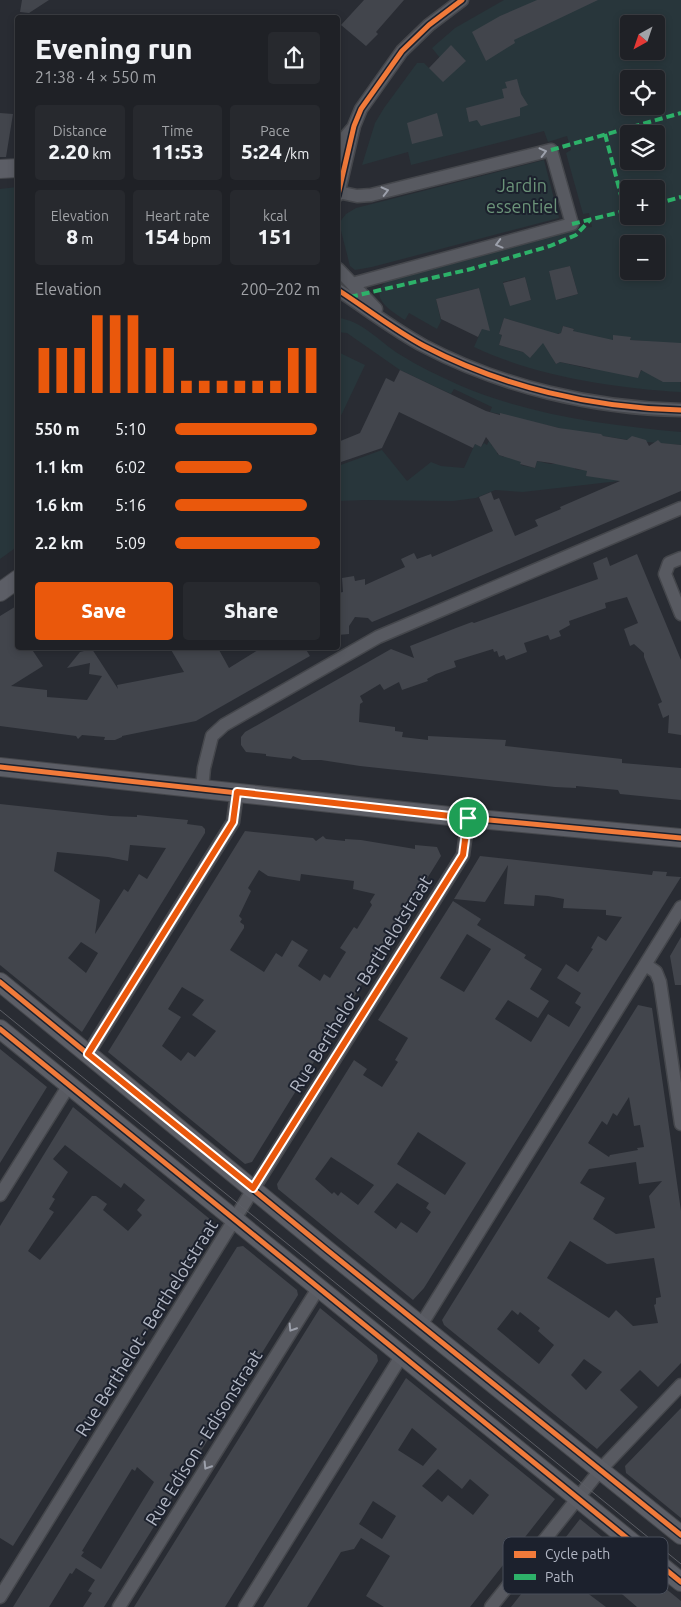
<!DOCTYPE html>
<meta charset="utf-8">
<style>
:root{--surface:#1f2126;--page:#27292e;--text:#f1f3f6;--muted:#a1a3a7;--line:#3c3e43;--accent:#ea580c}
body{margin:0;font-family:Ubuntu,sans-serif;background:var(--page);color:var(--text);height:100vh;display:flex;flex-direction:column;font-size:19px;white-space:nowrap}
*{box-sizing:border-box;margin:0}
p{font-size:16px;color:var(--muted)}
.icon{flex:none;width:28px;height:28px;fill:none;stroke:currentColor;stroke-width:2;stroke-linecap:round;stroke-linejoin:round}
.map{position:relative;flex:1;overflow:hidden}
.side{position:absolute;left:15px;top:15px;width:325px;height:635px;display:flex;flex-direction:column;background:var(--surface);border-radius:5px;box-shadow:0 2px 8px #0003,0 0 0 1px var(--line)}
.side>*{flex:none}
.needle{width:32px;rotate:220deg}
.buttons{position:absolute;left:620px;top:15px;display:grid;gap:10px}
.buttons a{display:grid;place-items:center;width:45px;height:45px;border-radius:5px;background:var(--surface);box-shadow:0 2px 8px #0003,0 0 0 1px var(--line);font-size:25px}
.pin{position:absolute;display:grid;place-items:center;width:42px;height:42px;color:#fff;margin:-21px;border:2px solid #fff;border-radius:50%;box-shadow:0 1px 5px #0007}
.round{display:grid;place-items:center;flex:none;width:52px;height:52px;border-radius:5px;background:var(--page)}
.summary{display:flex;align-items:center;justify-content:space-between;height:85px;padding:0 20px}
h1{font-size:28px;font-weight:800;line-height:38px}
.metrics{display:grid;grid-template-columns:repeat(3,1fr);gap:8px;height:85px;padding:5px 20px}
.metrics div{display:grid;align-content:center;border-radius:5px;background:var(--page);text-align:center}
.metrics b{font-size:21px;font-weight:800}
.metrics small{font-size:14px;font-weight:400}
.metrics p{font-size:14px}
.chart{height:140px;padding:10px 20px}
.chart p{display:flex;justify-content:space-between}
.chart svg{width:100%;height:90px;margin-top:5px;stroke:var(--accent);stroke-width:6}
.action{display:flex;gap:10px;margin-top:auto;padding:10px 20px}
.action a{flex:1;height:58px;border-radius:5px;background:var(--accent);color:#fff;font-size:20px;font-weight:800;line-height:58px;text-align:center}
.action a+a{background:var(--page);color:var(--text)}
ul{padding:0 20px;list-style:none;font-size:16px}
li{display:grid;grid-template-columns:80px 60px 1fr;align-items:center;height:38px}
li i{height:12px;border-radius:6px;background:var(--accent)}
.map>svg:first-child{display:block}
.green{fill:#28363b;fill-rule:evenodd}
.building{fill:#42454c;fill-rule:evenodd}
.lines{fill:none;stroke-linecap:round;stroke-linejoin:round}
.street-casing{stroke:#45474c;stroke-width:15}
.secondary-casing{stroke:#45474c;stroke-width:20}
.street{stroke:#585a61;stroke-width:12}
.secondary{stroke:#5c5e66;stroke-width:18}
.tram{stroke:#5c5e65;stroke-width:1}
.quiet{stroke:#2db169;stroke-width:4;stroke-dasharray:8 4;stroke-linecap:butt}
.cycleway-casing{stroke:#1c212d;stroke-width:8}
.cycleway{stroke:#f17a3a;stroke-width:5}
.oneway{stroke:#9ca0ab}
.route-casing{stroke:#fff;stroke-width:10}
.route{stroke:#ea580c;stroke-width:6}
.labels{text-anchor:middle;stroke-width:4;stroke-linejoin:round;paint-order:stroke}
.park-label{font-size:18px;fill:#6b9379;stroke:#1c212d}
.street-label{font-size:18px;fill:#b2b7c4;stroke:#1c212d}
.key{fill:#1c212d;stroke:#494e5a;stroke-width:1}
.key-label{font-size:14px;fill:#b2b7c4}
</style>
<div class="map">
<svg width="681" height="1607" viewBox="0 0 681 1607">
<rect width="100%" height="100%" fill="#292c33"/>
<path class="green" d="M681,0V343L661,372L660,381L667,382L680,380L681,392C614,388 535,376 474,347L484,324L479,288L436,299L441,321L437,329L409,313L405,320C390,310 365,296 390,278L581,228L592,227L589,213L583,214L566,153L571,150L567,136L548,142L544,131L411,165L408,152L362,165L375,123L384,108L417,63H424L429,68L440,58L432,48L455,28L504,0ZM629,24H656V51H629ZM629,79H656V106H629ZM629,134H656V161H629ZM629,189H656V216H629ZM629,244H656V271H629ZM570,266L578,294L557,300L549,272ZM525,277L531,300L510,305L503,282ZM504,318L539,329L532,356L530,357L526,353L499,345L502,335L499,334ZM563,326L574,329L573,332L600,337L590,369L560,362L556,364L552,357L555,355L558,333H561ZM613,338H631L630,340L645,341L644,371H641L638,377L627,376L612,346Z
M544,160L559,218L372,267L355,270L350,266L339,223L346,214L356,208Z
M17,187L18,546L0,559V189Z
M338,318C361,320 380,342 399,354C418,366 439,376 459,385C529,415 606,425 681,432V445L647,442L632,437L629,440L577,432L490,412L492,407L454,389L451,394L400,370L347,333L338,332Z
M338,352L365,365L338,422Z
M491,436L493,437L491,445L498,447L497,454L504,457L505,453L522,458L521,465L535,468L537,461L550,464H576L575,469L581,470L588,464L587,476L620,474L619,481L523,492L495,490L476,498L453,501L366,500L338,501V466L382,450L407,481L431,462L441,466L464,468L475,444L481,447L484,443L487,445Z"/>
<path class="building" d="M22,0H49L29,13L20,12Z
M364,0H404L376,32L378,34L366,46L341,25Z
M537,0H598L514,40L515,43L486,61L472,32L500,16Z
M451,45L466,61L443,82L429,68Z
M517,79L521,94L528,105L520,108V116L481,126L477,120L469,122L466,108L504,98L502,89L507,88L505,82Z
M0,113L13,114L6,157H0Z
M437,113L443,136L412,144L407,123Z
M570,266L578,294L556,300L549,271Z
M525,277L531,300L510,306L503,283Z
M479,288L490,331L482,329L478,337L441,319L436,299Z
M504,318L558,334L561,333L563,326L574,329L573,331L613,340V335L631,337L630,340L681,343V382H663L641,370L638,378L560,362L556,364L543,343L530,358L523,352L499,345L502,335L499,334Z
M400,370L486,411L500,415V413L559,428L601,434L603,436L627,440L632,436L646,440L649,446L658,440L661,443L681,445V491L377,620L372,622L368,618L355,617L349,626V634L338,635V593L343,592L342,578L354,576L355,581L365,579V585L405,567L401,559L414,553L417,559L431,554L432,557L493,531L479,497L491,492L494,500L499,498L515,536L538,526L535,520L561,509L560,507L620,481L586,476L587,471L551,463L537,461L535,468L520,464L521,462L499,455L486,437L481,447L475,444L473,448L399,412L382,448L338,463V442L360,433L386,378L394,382Z
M637,554L681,660V735L668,733L669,715L663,718L658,704L662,702L644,657V653L634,644L630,646L624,629L638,623L627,597L605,603L606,608L569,621L570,625L559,631L561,636L550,640L548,635L524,643L527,652L506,660L504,655L499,657L497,651L494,652L493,649L454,661L456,667L436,674L427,679L428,681L402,690L399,682L384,690L380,684L360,696L363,702L360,704L359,722L395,727V731L403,732L402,737L428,740V736L506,740L505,746L622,759V763L681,768V800L620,794L618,790L576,786V788L555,787L360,766L321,760H302L293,756L291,759L266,756V754L246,752L241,745V737L245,732L391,649L414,658L410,646L456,628L472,622L474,623L598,579L593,563L607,557L610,566Z
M18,605V648H31L43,666L11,686L47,690V697L87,700L102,676L89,674L90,663L67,668L80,652L92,649L118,689L117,685L184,672L170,648H218L229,668L261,648H305L310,656L196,721L122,736V737L115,740H104L105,737L82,735L78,739L76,736L0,726V616Z
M0,804L111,816L137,817V815L188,820L187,824L202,826L205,829V833L82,1032L0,965ZM130,845L166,848L147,879L139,874L128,892L124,889L95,934L100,900L54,871L57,852L108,857L128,861ZM81,942L98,953L86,973L68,958Z
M245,831L313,838L316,841L323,836L326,839L345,841V839L361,840L415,849V845L437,847L441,856L252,1162L245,1164L108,1052ZM259,870L268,876L300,881L301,874L354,881L353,889L375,894L370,902L372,905L357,929L354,927L340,948L346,952L330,978L324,974L320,981L298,966L308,950L292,940L282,957L276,953L264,972L230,950L244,928V925L240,922L242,919L239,916L251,891L248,888ZM182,987L204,1000L192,1015L216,1031L195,1057L188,1052L181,1061L162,1046L181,1017L168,1009Z
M480,856L652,875L653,871L667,872L666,876L681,877L424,1288L413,1300L278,1189L277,1184L354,1060L367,1069L363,1075L382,1087L398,1062L395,1060L408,1038L378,1020L453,901L481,919L477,925L526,955L524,958L542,969L530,989L549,1001L538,1018L508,1000L495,1019L531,1042L548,1014L569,1027L581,1007L575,1003L581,993L557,978L566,964L578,972L593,949L591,948L598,936L606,941L622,917L606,915V910L563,908L564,899L548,896L535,895L534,906L504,904L508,865L485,902L454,899ZM467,934L491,949L464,992L440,978ZM418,1132L466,1163L445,1195L397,1164ZM331,1157L374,1185L358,1205L341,1192L338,1196L334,1192L332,1194L315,1179ZM397,1183L429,1203L426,1208L431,1212L417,1233L401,1222L396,1229L374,1212Z
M681,937V985H675L670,956Z
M638,1005L652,1008L681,1211V1363L658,1387L640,1370L620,1390L638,1407L597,1449L444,1325L442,1320ZM629,1097L634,1126L640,1125L644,1147L637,1148L638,1150L610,1155L609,1157L588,1143L602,1121L607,1125L613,1113L617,1116ZM636,1162L639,1184L662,1181L649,1196L655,1228L616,1234L593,1219L605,1198L580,1183L589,1169ZM570,1241L607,1264L654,1258L661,1297L656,1298V1304L654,1305L658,1323L633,1326L616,1310L609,1318L547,1278ZM512,1310L518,1315L520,1312L540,1328L538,1331L554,1345L539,1364L497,1329ZM584,1359L602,1372L586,1390L571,1375Z
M0,1049L47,1087L0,1163Z
M73,1107L211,1220L212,1227L13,1546L0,1538V1226ZM65,1145L121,1188L124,1183L145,1200L137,1210L142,1215L128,1231L103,1210L107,1204L96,1196H92L40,1260L28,1251L54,1212L49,1209L55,1199L52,1197L68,1172L53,1159Z
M243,1246L297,1290L298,1295L104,1607H83L92,1593L88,1591L95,1580L76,1568L72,1574L70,1573L49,1607H13L237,1247ZM137,1467L154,1482L101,1569L81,1556L84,1552L82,1551L132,1469L135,1471Z
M320,1308L377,1355L378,1361L225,1607H134Z
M406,1378L555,1499L470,1607H384L366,1596L390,1556L361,1538L354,1549L341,1552L307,1607H263ZM412,1428L437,1449L423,1466L398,1450ZM438,1469L462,1489L470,1479L489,1495L473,1515L448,1495L442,1502L422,1486ZM373,1501L396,1516L382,1539L359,1524Z
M681,1408V1518L626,1473L625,1466Z
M580,1519L681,1601V1607H637L580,1558L566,1577L606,1607H511Z"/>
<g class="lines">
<defs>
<path id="street" d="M338,153L341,142L353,128
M338,192L357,196L371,195L551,150L572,224L352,284
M338,195L354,126L361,109L402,51L429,25L462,0
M338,269L376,309
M338,290C366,308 394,330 424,346C502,387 593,408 681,410
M681,558L669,563L665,574L681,614
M202,788L204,768L212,736L224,725L378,637L681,508
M646,965L656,972L660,982L681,1124
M88,1054L233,822L237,792
M0,1195L69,1085
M421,1325L681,907
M0,1597L262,1175L463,855L468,818
M119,1607L319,1287
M245,1607L402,1355
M491,1607L601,1469L681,1385"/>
<path id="secondary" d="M0,169L18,168
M0,592L18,579
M0,767L468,818L681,838
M0,982L327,1250L681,1535
M0,1029L681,1582"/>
</defs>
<use href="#street" class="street-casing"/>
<use href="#secondary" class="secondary-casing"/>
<use href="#street" class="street"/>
<use href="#secondary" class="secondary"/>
<path class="tram" d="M0,1010L681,1564"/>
<path class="quiet" d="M605,134L625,211
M551,150L681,113
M656,204L681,197
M572,224L629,210
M350,297L471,269L550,246L576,235L590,220"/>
<defs>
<path id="cycleway" d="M338,195L354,126L361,109L402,51L429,25L462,0
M338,290C366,308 394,330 424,346C502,387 593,408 681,410
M0,767L468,818L681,838
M0,982L327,1250L681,1535
M0,1029L681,1582"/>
</defs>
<use href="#cycleway" class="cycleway-casing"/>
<use href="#cycleway" class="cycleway"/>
</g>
<defs><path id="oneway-chevron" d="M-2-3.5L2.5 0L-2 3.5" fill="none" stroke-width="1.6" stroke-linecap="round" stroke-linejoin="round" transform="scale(1.25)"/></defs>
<g class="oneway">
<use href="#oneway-chevron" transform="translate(543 152) rotate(-14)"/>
<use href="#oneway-chevron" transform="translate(385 191) rotate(-14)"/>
<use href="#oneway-chevron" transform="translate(499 244) rotate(165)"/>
<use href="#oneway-chevron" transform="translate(292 1328) rotate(122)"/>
<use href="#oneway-chevron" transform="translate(207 1466) rotate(122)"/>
</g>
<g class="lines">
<defs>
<path id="route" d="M237,792L468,818L463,855L253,1188L88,1054L233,822Z"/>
</defs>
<use href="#route" class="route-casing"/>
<use href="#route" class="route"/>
</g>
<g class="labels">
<g class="park-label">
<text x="522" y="192">Jardin<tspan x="522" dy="21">essentiel</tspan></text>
</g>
<g class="street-label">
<text transform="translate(361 984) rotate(-58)" y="6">Rue Berthelot - Berthelotstraat</text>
<text transform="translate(147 1328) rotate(-58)" y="6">Rue Berthelot - Berthelotstraat</text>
<text transform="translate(204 1438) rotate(-58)" y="6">Rue Edison - Edisonstraat</text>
</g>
</g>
<rect x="503" y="1537" width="165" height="57" rx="8" class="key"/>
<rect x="514" y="1551" width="22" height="7" fill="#f17a3a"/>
<rect x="514" y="1574" width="22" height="6" fill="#2db169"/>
<g class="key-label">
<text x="545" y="1559">Cycle path</text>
<text x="545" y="1582">Path</text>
</g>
</svg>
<div class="buttons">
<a><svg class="needle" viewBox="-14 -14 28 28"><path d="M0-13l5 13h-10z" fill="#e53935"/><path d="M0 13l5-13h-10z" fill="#a1a3a7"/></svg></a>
<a><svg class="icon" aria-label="locate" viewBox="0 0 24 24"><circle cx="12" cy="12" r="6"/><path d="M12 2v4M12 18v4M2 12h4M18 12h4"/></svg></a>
<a><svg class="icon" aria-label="layers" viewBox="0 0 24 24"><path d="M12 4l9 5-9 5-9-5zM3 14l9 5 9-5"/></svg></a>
<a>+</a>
<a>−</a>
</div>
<div class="pin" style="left:468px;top:818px;background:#1e9e55"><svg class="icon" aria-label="arrive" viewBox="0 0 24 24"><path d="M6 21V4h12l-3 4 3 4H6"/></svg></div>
<section class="side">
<div class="summary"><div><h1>Evening run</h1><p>21:38 · 4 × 550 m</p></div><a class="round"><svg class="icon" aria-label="share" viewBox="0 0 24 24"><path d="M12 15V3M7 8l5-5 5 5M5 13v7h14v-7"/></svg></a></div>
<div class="metrics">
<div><p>Distance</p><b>2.20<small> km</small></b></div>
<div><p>Time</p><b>11:53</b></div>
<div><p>Pace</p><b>5:24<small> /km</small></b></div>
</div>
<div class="metrics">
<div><p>Elevation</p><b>8<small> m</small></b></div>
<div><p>Heart rate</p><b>154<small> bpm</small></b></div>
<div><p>kcal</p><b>151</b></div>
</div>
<div class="chart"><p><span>Elevation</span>200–202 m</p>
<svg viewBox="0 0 160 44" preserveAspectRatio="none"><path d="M5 44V22M15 44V22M25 44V22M35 44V6M45 44V6M55 44V6M65 44V22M75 44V22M85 44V38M95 44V38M105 44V38M115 44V38M125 44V38M135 44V38M145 44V22M155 44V22"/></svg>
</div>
<ul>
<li><b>550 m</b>5:10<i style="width:98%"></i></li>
<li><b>1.1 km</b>6:02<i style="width:53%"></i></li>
<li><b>1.6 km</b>5:16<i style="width:91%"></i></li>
<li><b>2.2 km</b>5:09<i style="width:100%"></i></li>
</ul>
<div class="action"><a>Save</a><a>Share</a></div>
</section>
</div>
